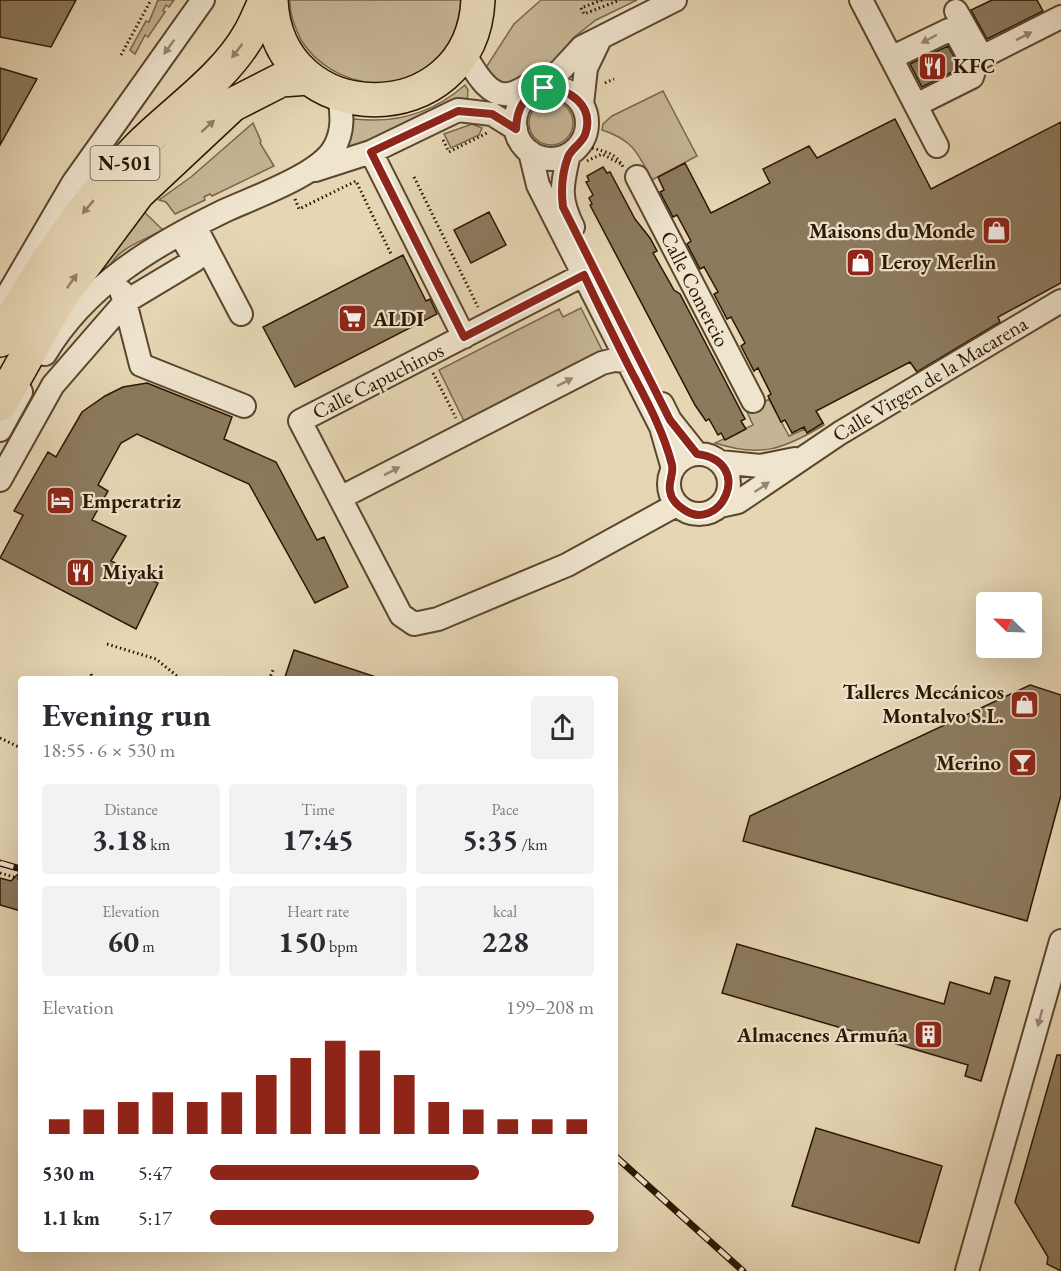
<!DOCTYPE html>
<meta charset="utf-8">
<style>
:root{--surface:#fff;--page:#f2f2f3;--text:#2b2b33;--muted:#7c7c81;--accent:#8f2418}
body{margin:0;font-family:"EB Garamond",serif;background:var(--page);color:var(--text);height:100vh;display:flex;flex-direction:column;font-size:22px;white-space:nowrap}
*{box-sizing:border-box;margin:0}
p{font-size:20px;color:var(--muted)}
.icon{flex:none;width:33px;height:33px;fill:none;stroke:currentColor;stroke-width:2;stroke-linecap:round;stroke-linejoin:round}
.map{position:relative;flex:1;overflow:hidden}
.side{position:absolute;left:18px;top:676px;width:600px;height:576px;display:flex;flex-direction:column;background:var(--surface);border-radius:6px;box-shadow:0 6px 24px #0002}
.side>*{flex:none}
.needle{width:39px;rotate:293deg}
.tools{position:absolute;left:976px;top:592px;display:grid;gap:12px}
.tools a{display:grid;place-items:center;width:66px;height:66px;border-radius:6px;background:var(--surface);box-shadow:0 6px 24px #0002;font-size:30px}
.pin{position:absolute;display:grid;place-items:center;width:51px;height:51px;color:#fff;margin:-26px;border:3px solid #fff;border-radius:50%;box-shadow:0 2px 6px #0007}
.round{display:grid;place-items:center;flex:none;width:63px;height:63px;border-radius:6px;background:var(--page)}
.head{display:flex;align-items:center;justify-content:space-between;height:102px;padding:0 24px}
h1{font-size:33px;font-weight:700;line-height:45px}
.metrics{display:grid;grid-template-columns:repeat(3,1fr);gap:9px;height:102px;padding:6px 24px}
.metrics div{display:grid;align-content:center;border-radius:6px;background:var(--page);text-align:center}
.metrics b{font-size:30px;font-weight:700}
.metrics small{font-size:16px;font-weight:400}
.metrics p{font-size:16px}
.chart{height:168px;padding:12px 24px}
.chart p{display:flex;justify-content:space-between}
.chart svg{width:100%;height:108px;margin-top:6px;stroke:var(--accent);stroke-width:6}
ul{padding:0 24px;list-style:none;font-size:20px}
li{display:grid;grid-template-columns:96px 72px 1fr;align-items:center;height:45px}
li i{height:15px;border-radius:8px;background:var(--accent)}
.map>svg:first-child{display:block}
.green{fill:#c6b595;stroke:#78664a;stroke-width:1.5}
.building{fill:#8c7a5e;stroke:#2b1600;stroke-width:1.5}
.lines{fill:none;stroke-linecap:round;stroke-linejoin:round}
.minor-casing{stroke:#5a462d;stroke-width:26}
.highway-casing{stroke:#2b1600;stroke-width:36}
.path{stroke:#2b1600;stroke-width:3;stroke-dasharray:1.5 3;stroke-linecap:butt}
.minor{stroke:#efe4ce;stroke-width:22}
.highway{stroke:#e6d6b4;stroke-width:33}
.rail-casing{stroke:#2b1600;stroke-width:7}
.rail{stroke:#efe4ce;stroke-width:4.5;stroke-dasharray:14;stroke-linecap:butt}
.oneway{fill:#978771}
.oneway2{fill:#928063}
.route-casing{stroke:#fff;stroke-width:12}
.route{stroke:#8f2418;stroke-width:8}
.labels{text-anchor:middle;stroke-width:4.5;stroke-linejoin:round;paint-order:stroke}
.shield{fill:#efe4ce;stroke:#66543e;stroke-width:1.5}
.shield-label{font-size:20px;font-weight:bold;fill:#2b1600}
.poi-label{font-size:21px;font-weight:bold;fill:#2b1600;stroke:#efe4ce;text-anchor:start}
.street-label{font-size:21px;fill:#2b1600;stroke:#efe4ce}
</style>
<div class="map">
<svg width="1061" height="1271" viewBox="0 0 1061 1271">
<rect width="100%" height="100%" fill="#e6d6b4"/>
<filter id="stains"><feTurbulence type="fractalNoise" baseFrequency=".00333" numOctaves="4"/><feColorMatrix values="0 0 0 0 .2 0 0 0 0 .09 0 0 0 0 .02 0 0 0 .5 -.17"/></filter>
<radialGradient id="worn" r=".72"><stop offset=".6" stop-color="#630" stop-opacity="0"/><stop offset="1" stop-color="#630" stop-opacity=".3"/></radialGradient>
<path class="green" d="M158,0H174L169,7L166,5L163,11L165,12L148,37L145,35L135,54L130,50L146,21L149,22Z
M290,0H463C459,17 456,33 446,48C411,101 332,90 301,40C295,28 289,13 290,0Z
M541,0H637L596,20L573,38L547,70L505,89L483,72L514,24Z
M465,85L468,90L467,103L339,154L354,119C397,124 433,113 465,85Z
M663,91L697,156L652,180C638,153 633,140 602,130L603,124L612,116Z
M529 123a22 22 0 1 1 44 0a22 22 0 1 1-44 0Z
M253,123L261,141L260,143L274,166L212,196L210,194L204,197L205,200L175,214L166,202L159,200L191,177Z
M472,124L482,128L479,135L451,148L444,134Z
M140,208L163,230C141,242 112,249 106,276L88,279Z
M581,308L602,350L464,421L439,370L559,309L563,317Z
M769,399L789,436L805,429L807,432L823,423L824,425C784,449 761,458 715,443L753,425L747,412Z"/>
<path class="building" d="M0,0H76L51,47L0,37Z
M992,0H1037L1043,11L987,39L971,10Z
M948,46L960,68L922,87L910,64Z
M0,68L37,79L0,145Z
M895,119L931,189L1061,122V283L998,317L1000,322L917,372L910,362L816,411L823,423L807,433L804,427L792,433L785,420L781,422L768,396L771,394L758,368L754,371L741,346L745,343L731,317L727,319L714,294L718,292L704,267L700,269L687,244L691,241L677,215L673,217L660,192L664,190L658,177L685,163L711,213L770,183L763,169L809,146L817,158Z
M603,167L607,173L610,172L635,219L650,238L657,251L653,253L674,290L680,294L745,419L741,421L746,429L725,440L721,433L718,435L709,419L706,421L695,405L590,205L592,204L589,198L593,195L586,182L589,181L587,176Z
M489,212L506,245L471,263L454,230Z
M403,255L426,301L430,299L437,314L295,387L263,327Z
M147,383L232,417L224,439L276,462L317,540L324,537L348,587L315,603L249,484L137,434L121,443L98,485L108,491L92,520L126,536L111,561L158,583L136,629L0,558L23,515L14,511L48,452L56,457L82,412L105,396L123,387Z
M294,650L376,677V680H284Z
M1030,685L1061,695V795L1027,921L743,841L750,816Z
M21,871V911L0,905V878L11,881Z
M737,944L944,1004L950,982L990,994L995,977L1010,981L981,1081L965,1076L968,1065L722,993Z
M1057,1055H1061V1271L1047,1264L1048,1257L1015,1202Z
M816,1128L942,1166L919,1243L792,1206Z"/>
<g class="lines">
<defs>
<path id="minor" d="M861,0L937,146
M956,11L982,57L1061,17
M463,52C473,67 487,98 509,94C519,92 526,86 535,82
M891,58L949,30L955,31L975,68L972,77L916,105
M515 123a36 36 0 1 1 72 0a36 36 0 1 1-72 0Z
M544,88L582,47L675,0
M582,104L586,68L600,39
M371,152L464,337
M530,152L538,185L661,427L673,469
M569,154C562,185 558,197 573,227
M315,170L371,152L458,110L492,114L516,129
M637,177L753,401
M197,230L241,314
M180,234L195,260L125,302L141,365L244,406
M583,275L300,421L401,615L414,624L438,619L567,565L676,505
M0,308L73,183L203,0
M45,354C86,285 154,245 224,211C252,198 319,175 334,148C344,131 342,114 339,95
M662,404L670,420L697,454
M0,430L21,392
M669 484a30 30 0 1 1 60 0a30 30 0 1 1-60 0Z
M720,462L760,466L795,459
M0,480L53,385L125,302L121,291
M340,498L602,363L614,360L627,361
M720,506L738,502L840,433L1061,301
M967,1271L1061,941"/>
<path id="highway" d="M271,0C277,133 472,133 478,0
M0,340C38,272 84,203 139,147C176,110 224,79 250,33C256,23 260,11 266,0
M0,404L59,299L138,193L232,105L281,80L309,78"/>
</defs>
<use href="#minor" class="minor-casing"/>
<use href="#highway" class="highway-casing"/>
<path class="path" d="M602,0L581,8L584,14L620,0
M121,55L151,0
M605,83L614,79
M443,140L449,152L487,133
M592,148C606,152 616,153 623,167
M587,161L602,154L621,164
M414,177L478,307
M295,199L299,209L356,181L392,256
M433,373L456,418
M107,644L156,659L182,680
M91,674L93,680
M269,680L273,670
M0,738L21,748
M0,873L21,879"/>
<use href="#minor" class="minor"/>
<use href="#highway" class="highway"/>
<defs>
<path id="rail" d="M0,863L21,869
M615,1156L743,1271"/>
</defs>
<use href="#rail" class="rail-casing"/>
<use href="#rail" class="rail"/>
</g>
<defs><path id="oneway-solid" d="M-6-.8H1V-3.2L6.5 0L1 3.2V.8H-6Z" transform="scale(1.5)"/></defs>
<g class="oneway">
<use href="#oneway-solid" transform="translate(1024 36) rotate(-27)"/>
<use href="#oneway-solid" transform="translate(929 39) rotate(152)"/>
<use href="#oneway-solid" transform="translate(169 47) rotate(126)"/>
<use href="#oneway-solid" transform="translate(565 382) rotate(-27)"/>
<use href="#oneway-solid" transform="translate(392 471) rotate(-27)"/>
<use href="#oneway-solid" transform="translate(762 487) rotate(-34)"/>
<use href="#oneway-solid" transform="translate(1040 1018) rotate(105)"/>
</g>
<g class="oneway2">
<use href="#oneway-solid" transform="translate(237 51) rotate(127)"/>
<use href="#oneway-solid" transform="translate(208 126) rotate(-42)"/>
<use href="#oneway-solid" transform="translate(88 207) rotate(130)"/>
<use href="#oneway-solid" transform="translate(72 281) rotate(-55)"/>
</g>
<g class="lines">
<defs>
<path id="route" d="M544,88C570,88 595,106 585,135C581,144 571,149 568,157C562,173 561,191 563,207L670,420L697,454C757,462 719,536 683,509C677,505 671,499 670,491C668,482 674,474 672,465C663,429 645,398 628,365C613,335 598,305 584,275L464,337L371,152L458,111L492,114L516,129C517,108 524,95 544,88Z"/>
</defs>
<use href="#route" class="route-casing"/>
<use href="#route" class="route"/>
</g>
<defs>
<symbol id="restaurant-square" viewBox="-11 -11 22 22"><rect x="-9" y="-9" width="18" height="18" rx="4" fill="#8f2418" stroke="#efe4ce"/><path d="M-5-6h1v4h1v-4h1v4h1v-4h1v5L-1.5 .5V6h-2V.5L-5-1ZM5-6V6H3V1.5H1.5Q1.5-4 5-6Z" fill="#fff"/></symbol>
<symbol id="shop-square" viewBox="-11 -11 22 22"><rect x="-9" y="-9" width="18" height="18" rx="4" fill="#8f2418" stroke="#efe4ce"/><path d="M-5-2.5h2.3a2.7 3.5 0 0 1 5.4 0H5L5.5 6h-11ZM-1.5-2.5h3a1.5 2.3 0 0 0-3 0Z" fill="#fff"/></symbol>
<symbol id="supermarket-square" viewBox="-11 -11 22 22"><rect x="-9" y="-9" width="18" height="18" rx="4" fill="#8f2418" stroke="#efe4ce"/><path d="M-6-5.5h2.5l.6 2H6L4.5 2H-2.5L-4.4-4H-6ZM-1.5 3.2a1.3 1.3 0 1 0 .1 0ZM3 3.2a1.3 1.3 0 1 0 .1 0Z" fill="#fff"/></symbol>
<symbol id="hotel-square" viewBox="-11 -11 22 22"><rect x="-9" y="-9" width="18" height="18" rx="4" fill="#8f2418" stroke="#efe4ce"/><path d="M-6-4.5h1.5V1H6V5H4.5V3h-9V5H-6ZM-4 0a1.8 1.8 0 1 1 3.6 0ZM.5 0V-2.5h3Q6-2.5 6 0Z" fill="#fff"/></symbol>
<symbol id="bar-square" viewBox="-11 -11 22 22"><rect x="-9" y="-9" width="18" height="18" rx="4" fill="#8f2418" stroke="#efe4ce"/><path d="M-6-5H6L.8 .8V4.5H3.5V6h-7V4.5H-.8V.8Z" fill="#fff"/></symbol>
<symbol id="building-square" viewBox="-11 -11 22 22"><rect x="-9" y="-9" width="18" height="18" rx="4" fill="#8f2418" stroke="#efe4ce"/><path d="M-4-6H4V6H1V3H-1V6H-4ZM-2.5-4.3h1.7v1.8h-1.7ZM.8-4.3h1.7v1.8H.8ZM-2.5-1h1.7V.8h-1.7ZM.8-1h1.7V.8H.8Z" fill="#fff"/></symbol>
</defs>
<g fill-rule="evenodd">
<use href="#restaurant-square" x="916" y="50" width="33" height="33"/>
<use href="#shop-square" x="980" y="214" width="33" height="33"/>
<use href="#shop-square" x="844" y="246" width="33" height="33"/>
<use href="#supermarket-square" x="336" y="302" width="33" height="33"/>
<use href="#hotel-square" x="44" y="484" width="33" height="33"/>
<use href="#restaurant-square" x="64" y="556" width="33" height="33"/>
<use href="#shop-square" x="1008" y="688" width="33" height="33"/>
<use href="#bar-square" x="1006" y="746" width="33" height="33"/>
<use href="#building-square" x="912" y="1018" width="33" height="33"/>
</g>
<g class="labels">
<rect class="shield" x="90.5" y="146" width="69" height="34" rx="4.5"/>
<g class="shield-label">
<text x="125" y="170">N-501</text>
</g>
<g class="poi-label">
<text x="953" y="73">KFC</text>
<text x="975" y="238" text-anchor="end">Maisons du Monde</text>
<text x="881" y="269">Leroy Merlin</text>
<text x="373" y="326">ALDI</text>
<text x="82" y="508">Emperatriz</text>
<text x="102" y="579">Miyaki</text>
<text x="1004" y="699" text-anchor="end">Talleres Mecánicos<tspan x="1004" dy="24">Montalvo S.L.</tspan></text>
<text x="1001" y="770" text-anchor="end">Merino</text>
<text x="908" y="1042" text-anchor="end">Almacenes Armuña</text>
</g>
<g class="street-label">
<text transform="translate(695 289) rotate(63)" y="7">Calle Comercio</text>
<text transform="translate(930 379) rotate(-31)" y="7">Calle Virgen de la Macarena</text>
<text transform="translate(378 381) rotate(-27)" y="7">Calle Capuchinos</text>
</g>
</g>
<rect width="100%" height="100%" filter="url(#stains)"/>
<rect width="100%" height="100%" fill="url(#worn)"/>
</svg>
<div class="tools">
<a><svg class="needle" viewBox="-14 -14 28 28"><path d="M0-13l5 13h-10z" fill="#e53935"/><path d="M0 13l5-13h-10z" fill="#7c7c81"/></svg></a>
</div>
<div class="pin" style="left:544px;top:88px;background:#1e9e55"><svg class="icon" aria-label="arrive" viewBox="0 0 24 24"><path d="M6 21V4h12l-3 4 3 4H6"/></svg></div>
<section class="side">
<div class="head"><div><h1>Evening run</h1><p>18:55 · 6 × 530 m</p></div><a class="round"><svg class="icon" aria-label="share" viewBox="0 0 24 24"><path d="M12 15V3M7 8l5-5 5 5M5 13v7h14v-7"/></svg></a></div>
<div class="metrics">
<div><p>Distance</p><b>3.18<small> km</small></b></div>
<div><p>Time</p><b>17:45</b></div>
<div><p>Pace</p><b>5:35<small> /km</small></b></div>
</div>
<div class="metrics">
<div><p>Elevation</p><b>60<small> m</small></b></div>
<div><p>Heart rate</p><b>150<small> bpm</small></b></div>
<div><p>kcal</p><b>228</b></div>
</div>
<div class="chart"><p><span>Elevation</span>199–208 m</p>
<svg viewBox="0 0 160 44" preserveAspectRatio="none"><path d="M5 44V38M15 44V34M25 44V31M35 44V27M45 44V31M55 44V27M65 44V20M75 44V13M85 44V6M95 44V10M105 44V20M115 44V31M125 44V34M135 44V38M145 44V38M155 44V38"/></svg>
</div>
<ul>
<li><b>530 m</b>5:47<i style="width:70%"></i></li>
<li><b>1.1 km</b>5:17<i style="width:100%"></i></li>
</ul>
</section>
</div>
